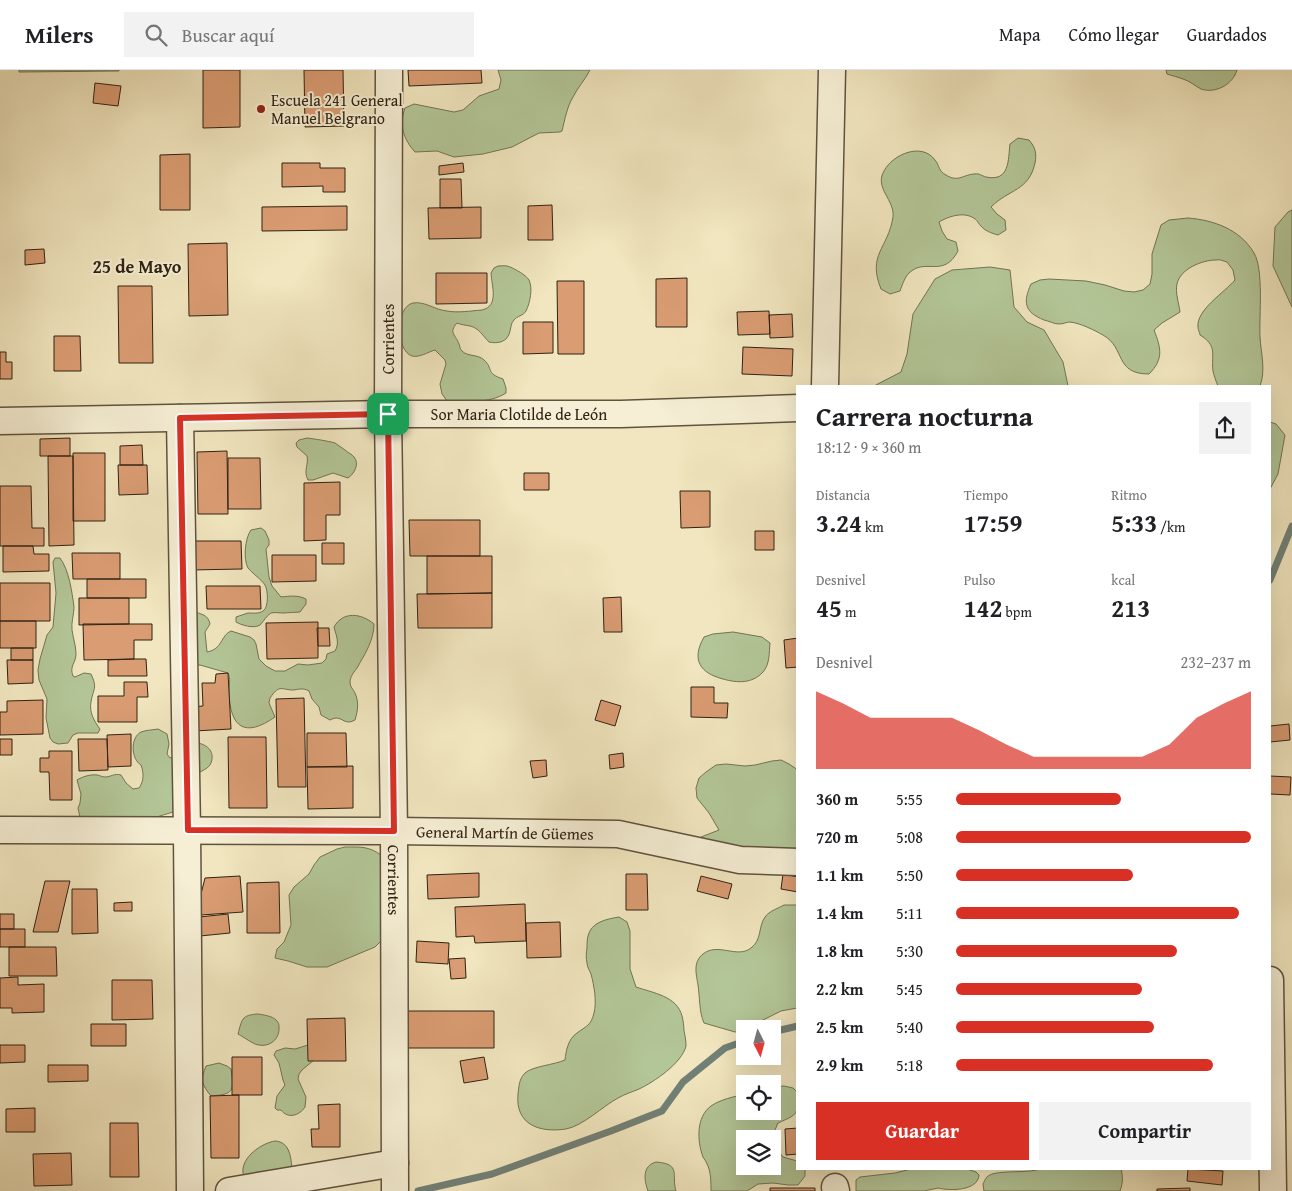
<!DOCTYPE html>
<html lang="es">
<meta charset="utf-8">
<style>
:root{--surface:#fff;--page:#f2f2f2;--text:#202124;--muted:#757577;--line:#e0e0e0;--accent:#d93025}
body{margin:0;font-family:"Gentium Book Plus",serif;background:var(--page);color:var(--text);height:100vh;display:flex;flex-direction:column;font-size:19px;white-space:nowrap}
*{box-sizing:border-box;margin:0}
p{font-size:16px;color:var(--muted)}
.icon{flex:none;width:28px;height:28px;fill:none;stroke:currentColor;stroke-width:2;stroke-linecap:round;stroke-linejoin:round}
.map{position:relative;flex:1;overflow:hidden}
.drawer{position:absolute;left:796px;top:315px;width:475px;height:785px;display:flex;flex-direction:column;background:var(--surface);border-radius:0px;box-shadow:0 5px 20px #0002}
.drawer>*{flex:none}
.needle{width:32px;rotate:174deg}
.tools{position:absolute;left:736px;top:950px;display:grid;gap:10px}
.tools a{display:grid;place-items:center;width:45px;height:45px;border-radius:0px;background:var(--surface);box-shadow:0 5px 20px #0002;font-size:25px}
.pin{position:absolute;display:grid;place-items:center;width:42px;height:42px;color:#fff;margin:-21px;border-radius:10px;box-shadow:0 2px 8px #0006}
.round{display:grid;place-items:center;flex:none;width:52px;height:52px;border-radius:0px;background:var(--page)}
.summary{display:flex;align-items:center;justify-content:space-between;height:85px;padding:0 20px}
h1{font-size:28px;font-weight:800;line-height:38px}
.stats{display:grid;grid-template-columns:repeat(3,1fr);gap:8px;height:85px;padding:5px 20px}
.stats div{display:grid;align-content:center}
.stats b{font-size:25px;font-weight:800}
.stats small{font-size:14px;font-weight:400}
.stats p{font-size:14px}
.chart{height:140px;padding:10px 20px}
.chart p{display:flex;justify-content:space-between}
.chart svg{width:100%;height:90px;margin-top:5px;fill:var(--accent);opacity:.7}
.action{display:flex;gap:10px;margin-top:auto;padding:10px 20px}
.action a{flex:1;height:58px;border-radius:0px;background:var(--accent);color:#fff;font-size:20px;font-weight:800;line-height:58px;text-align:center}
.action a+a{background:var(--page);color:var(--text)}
ul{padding:0 20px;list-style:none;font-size:16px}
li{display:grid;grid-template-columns:80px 60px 1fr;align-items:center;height:38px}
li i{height:12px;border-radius:6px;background:var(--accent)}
header{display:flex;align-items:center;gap:30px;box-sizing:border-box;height:70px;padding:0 25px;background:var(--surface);border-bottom:1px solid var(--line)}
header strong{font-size:24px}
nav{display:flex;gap:28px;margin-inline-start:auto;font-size:18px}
.search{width:350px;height:45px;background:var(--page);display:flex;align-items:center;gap:12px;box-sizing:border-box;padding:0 18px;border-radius:0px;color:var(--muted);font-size:19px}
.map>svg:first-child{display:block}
.green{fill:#b3c697;stroke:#727455;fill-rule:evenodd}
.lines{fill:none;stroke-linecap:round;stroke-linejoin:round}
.stream{stroke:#718076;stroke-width:7}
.building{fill:#da9c72;stroke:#302213}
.minor-casing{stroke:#60533e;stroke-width:29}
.minor{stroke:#f6efd5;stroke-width:26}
.route-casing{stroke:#fff;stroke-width:10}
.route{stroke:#d93025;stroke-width:6}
.poi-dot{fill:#8f2418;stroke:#f6efd5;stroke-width:2}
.labels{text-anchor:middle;stroke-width:4;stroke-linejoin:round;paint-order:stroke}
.poi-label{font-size:16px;fill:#302213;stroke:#f6efd5;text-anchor:start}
.street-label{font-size:16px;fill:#302213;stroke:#f6efd5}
.neighbourhood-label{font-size:18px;font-weight:bold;fill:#302213;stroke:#f6efd5}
</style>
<header>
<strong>Milers</strong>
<div class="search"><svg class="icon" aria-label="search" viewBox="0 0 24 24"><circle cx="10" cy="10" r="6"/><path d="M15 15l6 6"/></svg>Buscar aquí</div>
<nav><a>Mapa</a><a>Cómo llegar</a><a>Guardados</a></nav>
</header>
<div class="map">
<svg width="1292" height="1121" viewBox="0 0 1292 1121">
<rect width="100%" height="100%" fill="#f1e6bf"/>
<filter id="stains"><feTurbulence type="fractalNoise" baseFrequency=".004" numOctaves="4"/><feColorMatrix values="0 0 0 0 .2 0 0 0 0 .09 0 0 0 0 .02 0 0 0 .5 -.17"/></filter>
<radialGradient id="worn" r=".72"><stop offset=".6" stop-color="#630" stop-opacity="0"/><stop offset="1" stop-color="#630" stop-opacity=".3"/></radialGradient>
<path class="green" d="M19,0H119V1L19,2Z
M498,0H590C585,10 578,17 573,27C567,37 565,49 562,61L560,62L539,63L512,77L483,84L454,87L437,81L415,82C403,69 399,54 405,38L414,34L454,42L463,40L479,26L499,19L501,10Z
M1166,0H1237C1233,14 1216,24 1201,19C1195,16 1190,11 1183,9C1178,7 1173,6 1167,4Z
M1018,68L1029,70C1035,77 1037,83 1035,93C1029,121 1009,119 991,137L997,144L1005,150L1006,160L998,165C991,163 985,161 980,155C979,154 976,149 975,149C965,141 949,146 939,152L942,161L947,169L956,172L958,181C943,209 926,187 909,203C905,207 902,215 900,221L890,224L881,219C867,184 888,179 893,147C895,130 874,118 884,101C893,84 922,72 935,90C940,96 938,101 946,105C958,113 964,104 975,104C979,103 982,106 986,107C1010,112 1008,90 1010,74Z
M1292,140V237L1273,196L1275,157L1288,142Z
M1188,148C1213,150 1240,159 1254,183C1264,200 1259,246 1260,267C1261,284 1266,300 1260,316H1218C1216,311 1214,306 1213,301C1211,284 1218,276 1200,265C1200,263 1198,260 1198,257C1196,240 1225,222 1235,210L1233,200L1227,192C1223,191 1220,189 1216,190C1202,190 1180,199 1177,214C1175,222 1179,234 1180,242L1162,253L1154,260C1161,278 1164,289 1149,304C1114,304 1126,278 1103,265C1094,260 1080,253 1070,252C1067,252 1063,254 1059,254C1054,254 1049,251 1044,250C1024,242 1023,232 1031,214L1040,210L1049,209L1086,211L1105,215L1124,221L1134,222L1143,220L1150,214L1152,204V184L1161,155L1169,150Z
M498,196C502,196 506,195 510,197C515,199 526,205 529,210C533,218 530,233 526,241C523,246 517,246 514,250C511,253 511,257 510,261C508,272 498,274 489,272C483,266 479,258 470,256C465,255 462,255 457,253C448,263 456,265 459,274C460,277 460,279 462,281C468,287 478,284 484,290C494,299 485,303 503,309L506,318V323C489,334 466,331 447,331L442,324L440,314L446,294L445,290L435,280C428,282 419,288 412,286C396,281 395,237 413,233C425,231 435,240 447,241C458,243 470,241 482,240C499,236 492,217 491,203L494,198Z
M990,197L1010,200L1014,237L1027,252L1044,260L1063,292L1068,316H874L901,302L907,284L913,244L935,209L952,200Z
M1270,352L1276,354L1285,365L1278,404L1270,419Z
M307,368C315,369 328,371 335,373C338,375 342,378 345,380C348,383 352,384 354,387C360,394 354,404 348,408L333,403L313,410H308C303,401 309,394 307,386L297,377L296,373L299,370Z
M261,458L265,461L269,470V475L266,479L269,507L272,516L281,527C290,526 298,525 306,529V534L300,542C294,542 289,543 283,543C279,543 275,542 271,543C266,546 264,551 260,555C254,559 241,555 236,552V547C240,546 244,544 248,543C253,543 259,544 263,541C269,538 268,520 265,515C262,510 252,503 248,498C243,489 245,468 251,460Z
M55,488H60C69,500 72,522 74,537C74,544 71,553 72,560C73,568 76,576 76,584C76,593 69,596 73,606L75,607L84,603L91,604C98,619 93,618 91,632C89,642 94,651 100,659L98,663H78L73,665L68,673L58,674L53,672L50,668L46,648L47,629L39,610L38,600L40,589L47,565L53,557L56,523L53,492Z
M196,542C203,545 208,545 210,554L205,562L207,582C223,579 220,566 231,561L250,567L254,570L256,574L259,589L266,596L275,601H285L298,594L308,595L322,593L326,589L327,584L335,581C340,573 336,565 334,557C343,541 361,543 374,554C374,570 365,584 357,598C354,602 350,607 350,612C350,617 353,619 355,623C359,632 358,640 355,650C343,657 342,643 330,650L321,645L319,637L312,629L309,621C302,617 298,620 292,620C280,619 279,615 270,628L269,633L275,647C245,668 230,658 229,622C229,615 231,609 228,603L200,595L191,596Z
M733,562L762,567L770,573C769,583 770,594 763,602C752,614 737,613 723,609C700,603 691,590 704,567L713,564Z
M158,659L167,664L169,674L167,684L170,688L181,685L198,673C208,675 215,682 211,693C208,700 201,700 196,705C187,716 178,729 173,742L150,749L81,752L78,738L80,733L81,724L77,710C82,707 90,704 97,705C99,705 102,707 105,707C111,707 114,703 121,705L126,713L133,719L139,718C144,711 144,703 141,695C131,689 130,668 141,662C146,660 153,660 158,659Z
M781,690L789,694L798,700L797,788L695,774L701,767L719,760L709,743L697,728L696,718L699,708L706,702L716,695L726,694L745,696L755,695L772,691Z
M345,777C361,777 368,776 381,785L382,870L375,877L327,897H307L288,891L275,888L277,879L284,872L291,855L289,825L294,817L309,804L314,795L320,787L337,779Z
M784,835H797V938L781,941L745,959L744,960L735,962L704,953C699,942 700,928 698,915C696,903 693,892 703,884C718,872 737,889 751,878C762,870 758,857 765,847C769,841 779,838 784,835Z
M619,847L627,852L630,861V899L636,917C653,923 677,926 682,946C683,950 684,956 684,961C685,965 686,971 686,976C682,993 654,1012 639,1019C632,1022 625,1024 618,1028C603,1036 583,1056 566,1059C540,1063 515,1055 518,1024C519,1016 519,1009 525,1003C533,996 554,995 565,990C566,981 568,969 577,963C586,956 591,956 594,943C597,932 594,915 591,904C590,901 587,897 587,893C586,888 586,883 587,878C587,874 587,870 588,866C591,852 607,849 619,847Z
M258,944C264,945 272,946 276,950C279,953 279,954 279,957C280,969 270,977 259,975C254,975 244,967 238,964C242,950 241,945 258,944Z
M308,975L314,990L302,1000L299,1004L298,1009L306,1027L305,1037C299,1046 288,1049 281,1040H277L275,1038L277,1026L285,1015L283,1010L279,993L274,985L276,981L285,978L295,979Z
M219,993L227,996L231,999C234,1022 234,1024 211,1026C202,1015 200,1010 206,996Z
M784,1016L793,1018L797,1022C798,1044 799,1044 778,1053L774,1062V1076L783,1087L797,1091L798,1099H805V1106L798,1115H788L773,1113L758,1114L747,1121H711C711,1113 711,1101 707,1094C706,1091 704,1089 703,1087C697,1071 696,1047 711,1036C721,1029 734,1027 745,1024V1041H772L773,1017ZM745,1069H772V1096H745Z
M275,1071C290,1072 291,1087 292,1100L246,1111C245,1109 243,1105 243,1103C241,1087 262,1073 275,1071Z
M656,1092C682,1094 671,1105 676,1121H648C644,1110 642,1096 656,1092Z
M911,1099H967L976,1102L979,1105C978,1121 950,1121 938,1118L924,1121H856V1110L860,1107L895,1103Z
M1040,1099H1121C1123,1107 1123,1113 1120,1121H984L983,1114C984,1112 985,1109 987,1107C994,1099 1026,1104 1040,1099Z"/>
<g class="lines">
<path class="stream" d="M1270,510L1292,456
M772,962L798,956
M418,1121L492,1104L611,1061L662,1041L683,1012L725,978L745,971"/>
</g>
<path class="building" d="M203,0H240V57L203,58Z
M304,0H343L344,56L305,57Z
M408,0H481L482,13L409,16Z
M95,13L121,16L118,36L93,33Z
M190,84V140H160V85Z
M282,93H320V98H345V122H323V116L282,117Z
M463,93L464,102L439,105V96Z
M440,109H461L462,138H440Z
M552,135L553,170H528V136Z
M347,136V160L262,161V137Z
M481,137V168L429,169L428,138Z
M227,173L228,245L189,246L188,174Z
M44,179L45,193L25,195V180Z
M436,203H487V233L436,234Z
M687,208V257H656V209Z
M557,211H584V284H558Z
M118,216H152L153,293H119Z
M769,241L770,264L738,265L737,242Z
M792,244L793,267L770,268L769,245Z
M523,252H553V283L523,284Z
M54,266H80L81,301H54Z
M743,277L793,279L792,306L742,304Z
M0,282H6V292H12V309H0Z
M70,368V386H40V369Z
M142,375L143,395H120V376Z
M227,381L228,444H198L197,382Z
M73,383H105V451H73Z
M48,386H73L74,475L49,476Z
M228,388H260L261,439H228Z
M118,395H147L148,424L119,425Z
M524,403H549V420H524Z
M340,412V445H326V470L304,471V413Z
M0,416H31L32,458H44V476H0Z
M680,421H710V457L681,458Z
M409,450H480V486H410Z
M755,461H774V480H755Z
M190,471H241L242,499L190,500Z
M322,473H344V494H322Z
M3,476H33L34,484H49V501L3,502Z
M72,483H120V509H73Z
M272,485H316V511L272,512Z
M427,486H492V523L427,524Z
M87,509H146V528H87Z
M0,513H50V551H0Z
M206,516H260L261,539H207Z
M492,523V558H418L417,524Z
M621,527L622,562H604L603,528Z
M79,528H129V554L79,555Z
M0,551H36V578H0Z
M318,552V588L267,589L266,553Z
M83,554H152V570H134V589L84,590Z
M317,558H329L330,576H318Z
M798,568V597L786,598L784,570Z
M11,578H33V590H11Z
M134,589H146L147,606H108V590Z
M7,590H33V613L8,614Z
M228,603L231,659L194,661L192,637L203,636L202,613H215L216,604Z
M124,612H147L148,627H137V652H98V626H124Z
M691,617H714V633H728L727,648L691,647Z
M304,628L306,717H278L276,629Z
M43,630V664L0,665V642H7V631Z
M601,630L621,636L615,656L595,650Z
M1289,654L1290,670L1270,672V656Z
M307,663H346L347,697H307Z
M131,664V696L108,697L107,665Z
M228,667H266L267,738H229Z
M0,669H12V685H0Z
M78,669H107L108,700L79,701Z
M49,681H72V730H50L49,702H40V688H49Z
M623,683L624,697L610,699L609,685Z
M546,690L547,706L533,708L530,691Z
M353,696V738L308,739L307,697Z
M1270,706L1291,707L1290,725L1270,724Z
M479,803V827L428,829L427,805Z
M626,804H647L648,840H626Z
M783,804L798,807V822L781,819Z
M240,806L243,842L201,845L200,828L205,808Z
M701,806L732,814L728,829L697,821Z
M45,811H70L58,862H33Z
M279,812L280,863H247V813Z
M72,819H97L98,863L72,864Z
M132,832V841H114V833Z
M525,834L526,871L475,873L474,866L456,867L455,837Z
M0,844H14V859H0Z
M228,844L230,863L200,866L199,847Z
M560,852L561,887L527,888L526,853Z
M0,859H25V877H0Z
M417,871L449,873L448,894L416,892Z
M9,877H56L57,906H9Z
M465,888L466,908L451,909L449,889Z
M18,907V915L44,914V942L12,943V938H0V908Z
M112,910H152L153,949L112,950Z
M407,941H494V978H408Z
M345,948L346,991H308L307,949Z
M91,954H126V976H91Z
M0,975H25V992L0,993Z
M232,987H262V1025H232Z
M484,987L488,1009L464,1013L460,991Z
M48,995H88V1011L48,1012Z
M239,1025V1088H211L210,1026Z
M340,1034V1077H312L311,1059H319L318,1035Z
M35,1038V1062H6V1039Z
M110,1053H138L139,1107H110Z
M798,1058V1084L786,1085L785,1059Z
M71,1083L72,1115L34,1116L33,1084Z
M1188,1099L1223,1101L1222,1115L1187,1111Z
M770,1118H815V1121H770Z
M1190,1118V1121H1157V1119Z"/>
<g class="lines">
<defs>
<g id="minor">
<path id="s1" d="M389,0L388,344L394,761L395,1121"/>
<path d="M825,316L832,0"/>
<path d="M180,348L187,761L190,1121"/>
<path id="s2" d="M0,351L388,344H621L798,338"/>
<path id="s3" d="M0,760L394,761L618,764L740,790L798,792"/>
<path d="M1270,910L1273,1121"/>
<path d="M835,1117L836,1121"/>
<path d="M229,1121L395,1093"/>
</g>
</defs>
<use href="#minor" class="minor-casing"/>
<use href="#minor" class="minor"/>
</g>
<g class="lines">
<defs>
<path id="route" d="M388,344L394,761L188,760L180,348Z"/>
</defs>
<use href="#route" class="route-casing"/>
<use href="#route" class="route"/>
</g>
<circle class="poi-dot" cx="261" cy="39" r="5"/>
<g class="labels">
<g class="poi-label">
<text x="271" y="36">Escuela 241 General<tspan x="271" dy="18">Manuel Belgrano</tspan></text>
</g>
<g class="street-label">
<text transform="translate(388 269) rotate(-90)" y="6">Corrientes</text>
<text dy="6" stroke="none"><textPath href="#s2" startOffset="519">Sor Maria Clotilde de León</textPath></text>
<text dy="6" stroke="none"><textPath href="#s3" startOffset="505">General Martín de Güemes</textPath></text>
<text dy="6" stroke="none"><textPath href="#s1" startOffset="810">Corrientes</textPath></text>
</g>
<g class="neighbourhood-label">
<text x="137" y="203">25 de Mayo</text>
</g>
</g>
<rect width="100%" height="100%" filter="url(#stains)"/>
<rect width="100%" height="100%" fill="url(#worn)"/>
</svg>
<div class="tools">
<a><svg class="needle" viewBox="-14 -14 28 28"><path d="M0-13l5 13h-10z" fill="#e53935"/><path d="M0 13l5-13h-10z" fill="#757577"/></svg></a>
<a><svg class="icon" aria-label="locate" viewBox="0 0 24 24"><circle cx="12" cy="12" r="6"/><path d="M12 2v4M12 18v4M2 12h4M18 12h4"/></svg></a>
<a><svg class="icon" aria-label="layers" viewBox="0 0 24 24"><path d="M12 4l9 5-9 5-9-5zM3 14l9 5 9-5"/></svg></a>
</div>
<div class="pin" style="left:388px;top:344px;background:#1e9e55"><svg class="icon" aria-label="arrive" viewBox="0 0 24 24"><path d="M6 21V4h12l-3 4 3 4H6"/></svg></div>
<section class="drawer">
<div class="summary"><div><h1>Carrera nocturna</h1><p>18:12 · 9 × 360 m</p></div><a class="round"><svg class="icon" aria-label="share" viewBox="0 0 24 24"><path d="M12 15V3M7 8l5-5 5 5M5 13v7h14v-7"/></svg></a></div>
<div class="stats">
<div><p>Distancia</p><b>3.24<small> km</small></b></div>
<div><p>Tiempo</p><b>17:59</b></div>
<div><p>Ritmo</p><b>5:33<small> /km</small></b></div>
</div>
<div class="stats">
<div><p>Desnivel</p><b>45<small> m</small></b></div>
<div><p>Pulso</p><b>142<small> bpm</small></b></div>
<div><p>kcal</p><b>213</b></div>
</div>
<div class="chart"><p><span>Desnivel</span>232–237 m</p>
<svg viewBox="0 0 160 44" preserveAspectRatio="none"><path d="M0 44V6L10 12L20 19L30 19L40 19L50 19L60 25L70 32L80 38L90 38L100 38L110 38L120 38L130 32L140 19L150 12L160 6V44z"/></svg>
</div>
<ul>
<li><b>360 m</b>5:55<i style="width:56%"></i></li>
<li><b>720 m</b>5:08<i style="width:100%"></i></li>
<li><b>1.1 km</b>5:50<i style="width:60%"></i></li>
<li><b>1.4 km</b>5:11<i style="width:96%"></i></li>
<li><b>1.8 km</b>5:30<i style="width:75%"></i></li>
<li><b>2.2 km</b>5:45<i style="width:63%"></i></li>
<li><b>2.5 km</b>5:40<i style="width:67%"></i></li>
<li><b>2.9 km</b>5:18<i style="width:87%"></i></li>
</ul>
<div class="action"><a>Guardar</a><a>Compartir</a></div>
</section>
</div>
